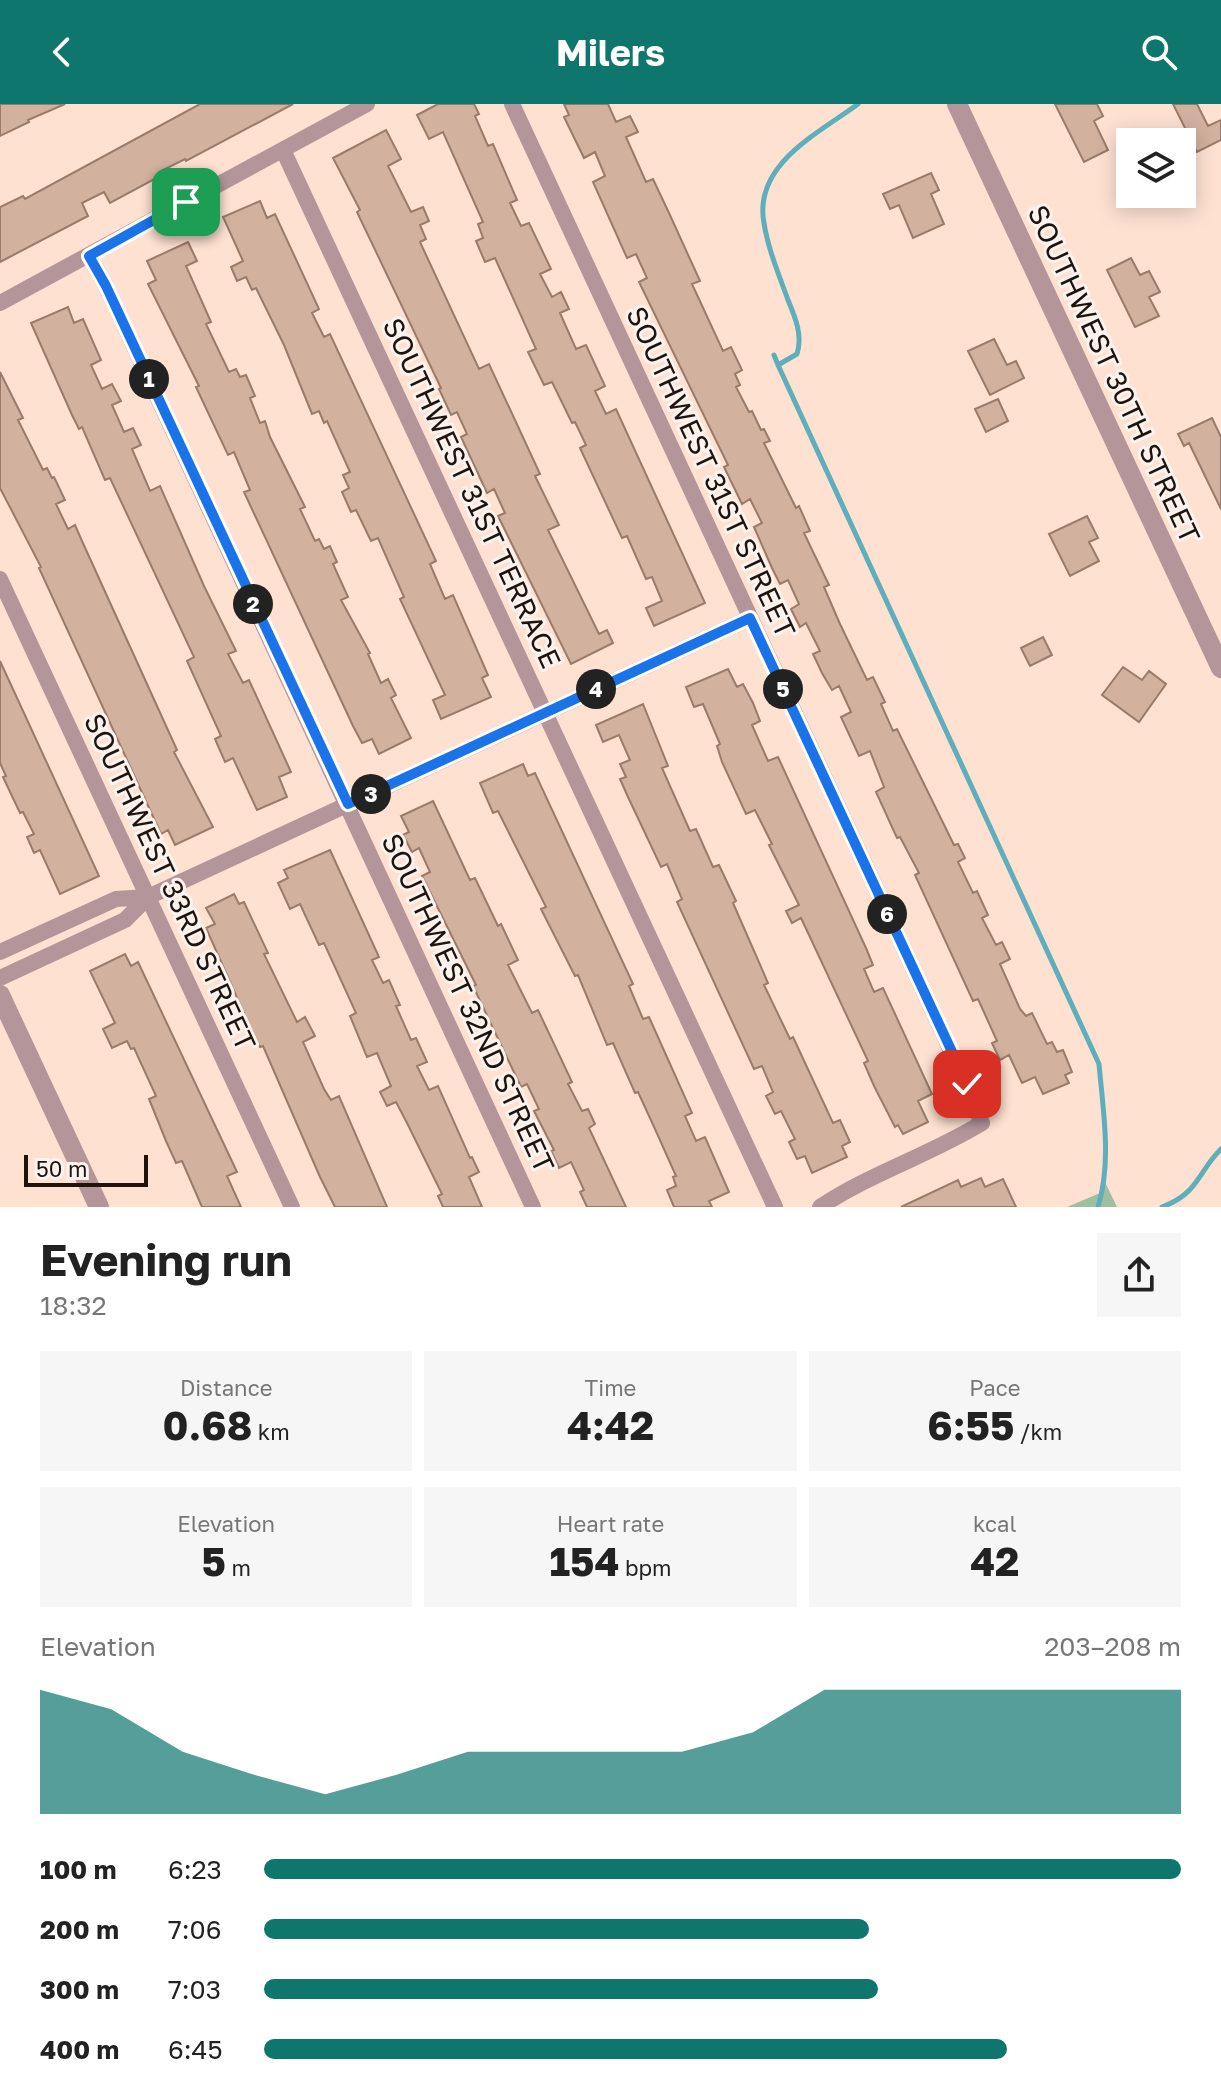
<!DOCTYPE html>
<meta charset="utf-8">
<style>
:root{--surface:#fff;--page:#f6f6f6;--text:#222;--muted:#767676;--accent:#0f766e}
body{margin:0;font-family:"Golos Text",sans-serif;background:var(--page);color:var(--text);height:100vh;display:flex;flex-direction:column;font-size:30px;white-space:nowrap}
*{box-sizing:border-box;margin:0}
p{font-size:26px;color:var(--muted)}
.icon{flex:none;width:44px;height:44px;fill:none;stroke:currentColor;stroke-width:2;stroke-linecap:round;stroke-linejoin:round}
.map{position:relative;height:1103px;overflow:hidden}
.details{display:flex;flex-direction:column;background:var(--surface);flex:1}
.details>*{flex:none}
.tools{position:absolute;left:1116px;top:24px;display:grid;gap:16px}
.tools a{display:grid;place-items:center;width:80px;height:80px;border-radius:0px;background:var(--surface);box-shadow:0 4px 20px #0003;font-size:40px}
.scale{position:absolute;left:24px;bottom:20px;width:124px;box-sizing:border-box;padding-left:8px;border:4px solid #1f130c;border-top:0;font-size:22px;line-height:28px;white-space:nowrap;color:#1f130c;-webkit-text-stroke:6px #fbf3ef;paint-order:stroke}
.pin{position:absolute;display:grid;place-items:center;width:68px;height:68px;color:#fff;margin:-34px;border-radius:16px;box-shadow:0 4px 12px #0006}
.km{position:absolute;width:40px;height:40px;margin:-20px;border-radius:50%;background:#222;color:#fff;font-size:22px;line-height:40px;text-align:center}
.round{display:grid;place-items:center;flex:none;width:84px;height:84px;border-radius:0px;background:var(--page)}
.head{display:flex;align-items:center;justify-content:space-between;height:136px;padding:0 40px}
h1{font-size:44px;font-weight:700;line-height:60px}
.stats{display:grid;grid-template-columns:repeat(3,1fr);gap:12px;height:136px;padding:8px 40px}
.stats div{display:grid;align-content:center;border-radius:0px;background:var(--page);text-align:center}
.stats b{font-size:40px;font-weight:700}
.stats small{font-size:22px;font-weight:400}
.stats p{font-size:22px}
.chart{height:224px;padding:16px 40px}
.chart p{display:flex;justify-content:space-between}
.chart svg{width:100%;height:144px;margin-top:8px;fill:var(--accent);opacity:.7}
ul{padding:0 40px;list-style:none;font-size:26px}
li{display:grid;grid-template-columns:128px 96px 1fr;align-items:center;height:60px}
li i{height:20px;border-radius:10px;background:var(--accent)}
header{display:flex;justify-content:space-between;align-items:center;height:104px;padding:0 40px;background:var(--accent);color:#fff;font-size:36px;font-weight:700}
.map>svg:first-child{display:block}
.green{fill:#a0bea0}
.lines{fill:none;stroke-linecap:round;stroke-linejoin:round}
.stream{stroke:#5eaebc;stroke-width:5}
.building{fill:#d3b19f;stroke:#9a7a69;stroke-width:2}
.minor{stroke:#b4969a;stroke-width:16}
.tertiary{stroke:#b4969a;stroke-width:20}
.route-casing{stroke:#fff;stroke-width:16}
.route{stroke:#1a73e8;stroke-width:10}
.labels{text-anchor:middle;stroke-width:6;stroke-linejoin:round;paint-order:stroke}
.street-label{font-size:28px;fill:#1f130c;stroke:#fbf3ef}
</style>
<header><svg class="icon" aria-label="back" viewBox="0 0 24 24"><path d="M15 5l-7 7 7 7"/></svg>Milers<svg class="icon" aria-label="search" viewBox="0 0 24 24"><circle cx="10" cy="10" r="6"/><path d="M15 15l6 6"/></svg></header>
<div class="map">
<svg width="1221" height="1103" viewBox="0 0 1221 1103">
<rect width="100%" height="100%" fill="#fee1d1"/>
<path class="green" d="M1102,1072L1117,1103H1067L1100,1089Z"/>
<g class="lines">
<path class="stream" d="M774,251L778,261L797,250C803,231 795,213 788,196C779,171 768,145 764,119C753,60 819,29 858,0
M778,261L1099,960C1103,1006 1112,1058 1098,1103
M1162,1103C1199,1089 1197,1069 1221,1045"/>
</g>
<path class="building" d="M0,0H65L28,16L29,18L0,32Z
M200,0H293L186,57L185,55L163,66L164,70L110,99L104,88L82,99L88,112L0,158V103L23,92L25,95Z
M438,0H474L479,10L475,12L488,42L493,40L517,96L510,99L521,122L529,119L551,165L540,170L552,193L561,188L569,205L560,209L576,245L586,241L605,282L595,287L606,310L616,305L705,499L654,522L646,504L662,497L652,473L646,475L627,432L622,434L580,344L586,341L575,318L572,319L552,278L544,281L528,248L536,245L495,154L485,158L476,137L483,134L478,120L483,118L443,28L429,35L417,11Z
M564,0H608L616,18L630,12L638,28L626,33L646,78L653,75L669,109L700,177L692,180L723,247L731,243L742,266L735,270L740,281L736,283L749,308L752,307L761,326L764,325L770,337L764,339L796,404L799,402L810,427L804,429L829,481L824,483L840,520L867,576L873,573L885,598L881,600L893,627L897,625L954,741L958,740L965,754L958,758L973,789L977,787L988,811L982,814L996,841L1002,838L1010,855L1000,860L1020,905L1026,912L1032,909L1047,940L1052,938L1057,948L1063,946L1072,968L1065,971L1069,979L1043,990L1035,973L1022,979L1009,951L1000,956L992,939L997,937L978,895L973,897L915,771L919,769L900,733L897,734L876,688L884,683L870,647L859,652L841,613L851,608L839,582L832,586L822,569L813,550L820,547L806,519L800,523L791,505L799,500L788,476L780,480L772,464L754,423L762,419L750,395L742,400L724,363L728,361L639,178L647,174L636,150L627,154L593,78L605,72L595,48L584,54L564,13L569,11Z
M1055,0H1097L1103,12L1094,17L1108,46L1084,58Z
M1173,0H1197L1208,22L1221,16V36L1197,48Z
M386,26L401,55L388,62L411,108L423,103L429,117L420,121L426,135L420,138L479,265L489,260L540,370L535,372L559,421L548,426L599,530L607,526L613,539L571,560L498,412L505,409L494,385L487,389L461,333L467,330L457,308L451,311L439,285L441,284L357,108L360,106L333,54Z
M931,69L939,86L931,90L944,120L913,134L899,101L890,105L883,90Z
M260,97L267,114L275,110L319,205L312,209L324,233L330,230L436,457L430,460L445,495L453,491L488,571L482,574L491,593L441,615L433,596L445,591L400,495L404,493L378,434L371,437L356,406L351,408L342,388L349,384L343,371L350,368L327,317L324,319L319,307L312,310L284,241L256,184L252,186L246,173L237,177L231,163L243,157L223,113Z
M188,138L197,157L186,162L211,218L206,220L229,268L236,265L240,273L246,271L255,292L250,294L260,319L265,317L270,333L305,403L300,405L315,437L319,435L324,445L330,442L337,458L333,460L348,493L341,496L370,549L368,550L381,579L388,575L396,591L391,594L411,634L379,650L372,635L362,639L353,622L244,388L250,386L234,348L228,351L196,283L199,282L148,180L156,176L147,157Z
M1131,154L1140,171L1149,167L1160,188L1149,193L1159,212L1135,223L1107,166Z
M68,203L74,219L83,215L101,256L91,261L102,285L112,280L121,297L112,301L124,328L133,324L141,341L132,345L150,387L160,382L204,482L236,547L228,550L243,579L249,576L291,668L279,673L287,693L257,706L233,654L225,658L215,635L221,632L187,557L194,553L110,374L105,376L82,323L79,325L72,311L31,219Z
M994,235L1007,261L1016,257L1024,274L990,291L968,247Z
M0,268L23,314L18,316L43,366L47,364L52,374L54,373L65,396L56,400L68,425L75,421L82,437L177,646L174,648L213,723L175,741L168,726L161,730L39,464L41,463L0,384Z
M998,295L1008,317L986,328L975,305Z
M1212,314L1221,333V405L1189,339L1184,342L1178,330Z
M1087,412L1098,434L1089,438L1099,457L1070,472L1049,430Z
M1043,533L1052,551L1030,562L1021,544Z
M0,557L99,772L60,790L40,746L34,749L27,733L34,730L23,708L20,709L3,673L6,672L0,659Z
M1123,563L1142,576L1149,567L1166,580L1139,618L1102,591Z
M728,565L737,583L743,580L753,599L760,617L752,621L768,657L778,653L866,844L873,861L864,865L874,888L883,884L932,990L918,997L928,1018L903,1030L898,1021L895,1023L874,982L864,959L868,957L801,814L792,819L786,807L799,801L769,741L772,740L755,706L746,710L722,658L717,642L720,640L703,600L694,603L686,583Z
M643,600L668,662L662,664L690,727L696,725L713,763L719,761L736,797L733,799L768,879L764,881L790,935L793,933L833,1019L840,1016L850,1038L842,1042L847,1053L812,1069L805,1052L797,1055L789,1038L795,1035L781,1007L775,1010L766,992L773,988L762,962L754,965L677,798L682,795L667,760L661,763L628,693L620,675L626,673L620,660L630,656L619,631L603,638L596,621Z
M523,660L528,672L535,669L633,880L629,882L643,915L649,913L666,951L692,1009L685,1012L696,1037L705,1033L729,1088L709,1097L712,1103H674L667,1086L676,1082L673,1073L676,1072L655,1025L638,988L635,989L613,939L607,941L578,871L575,872L541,805L546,803L498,707L493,709L480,679Z
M433,697L470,776L475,774L498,822L501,820L518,856L508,861L532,909L538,906L572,978L568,980L582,1007L588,1005L595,1020L589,1024L626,1103H587L580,1088L584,1086L571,1058L559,1064L551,1047L554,1046L534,1007L539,1005L527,980L521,983L473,882L476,881L422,772L430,768L419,744L412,748L403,731L409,728L401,712Z
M330,746L379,853L372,856L383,879L389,876L400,901L396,902L411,936L416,934L427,958L417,962L429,986L438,982L470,1054L472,1053L479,1068L469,1073L482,1103H443L438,1092L442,1090L407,1019L396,998L387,1002L380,988L391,982L377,949L367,953L350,912L356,909L324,839L319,841L300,800L290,805L278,779L288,774L284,766Z
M234,790L239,800L244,798L268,849L264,850L297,918L305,913L315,932L303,938L324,985L331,996L339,992L387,1103H335L320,1073L263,942L260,943L251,925L206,824L215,820L206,804Z
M125,850L131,862L138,858L229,1051L237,1068L227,1072L241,1103H202L182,1057L176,1059L166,1037L149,995L156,992L134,944L131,945L127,937L112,944L103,925L115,919L90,867Z
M981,1074L985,1083L1003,1075L1016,1103H901L958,1076L961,1083Z"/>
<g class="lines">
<path class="minor" d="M512,0L944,931L982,1019C930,1051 871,1069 820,1103
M283,46L775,1103
M89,152L106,182L533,1103
M0,199L367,0
M0,475L292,1103
M0,848L116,795L148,793L750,514
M0,874L125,816L148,793"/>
<path class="tertiary" d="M957,0L1221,564
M0,891L99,1103"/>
</g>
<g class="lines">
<defs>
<path id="route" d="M186,98L89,152L106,182L348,700L750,514L967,980"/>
</defs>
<use href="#route" class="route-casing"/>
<use href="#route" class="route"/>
</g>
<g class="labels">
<g class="street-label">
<text transform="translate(1114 270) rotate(65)" y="10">SOUTHWEST 30TH STREET</text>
<text transform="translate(711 368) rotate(65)" y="10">SOUTHWEST 31ST STREET</text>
<text transform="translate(472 389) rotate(65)" y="10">SOUTHWEST 31ST TERRACE</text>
<text transform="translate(170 778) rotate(65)" y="10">SOUTHWEST 33RD STREET</text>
<text transform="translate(468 899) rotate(65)" y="10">SOUTHWEST 32ND STREET</text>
</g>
</g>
</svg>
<div class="tools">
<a><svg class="icon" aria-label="layers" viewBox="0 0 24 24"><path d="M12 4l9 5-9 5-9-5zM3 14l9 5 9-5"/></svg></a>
</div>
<div class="scale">50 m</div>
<div class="pin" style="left:186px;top:98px;background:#1e9e55"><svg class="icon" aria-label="arrive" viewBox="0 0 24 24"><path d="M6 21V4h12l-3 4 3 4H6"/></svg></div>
<div class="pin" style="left:967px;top:980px;background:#d93025"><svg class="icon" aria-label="check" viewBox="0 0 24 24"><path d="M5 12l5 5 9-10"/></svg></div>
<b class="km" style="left:149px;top:275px">1</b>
<b class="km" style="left:253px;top:500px">2</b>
<b class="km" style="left:371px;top:690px">3</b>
<b class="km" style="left:596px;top:585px">4</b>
<b class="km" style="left:783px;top:585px">5</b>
<b class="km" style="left:887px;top:810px">6</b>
</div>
<section class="details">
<div class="head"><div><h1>Evening run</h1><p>18:32</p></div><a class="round"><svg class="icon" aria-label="share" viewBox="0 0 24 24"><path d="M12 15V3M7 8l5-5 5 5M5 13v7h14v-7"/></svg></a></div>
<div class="stats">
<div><p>Distance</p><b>0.68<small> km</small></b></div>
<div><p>Time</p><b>4:42</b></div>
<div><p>Pace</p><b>6:55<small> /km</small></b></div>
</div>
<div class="stats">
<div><p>Elevation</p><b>5<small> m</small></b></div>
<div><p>Heart rate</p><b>154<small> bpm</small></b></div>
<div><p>kcal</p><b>42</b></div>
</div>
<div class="chart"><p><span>Elevation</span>203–208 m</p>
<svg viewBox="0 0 160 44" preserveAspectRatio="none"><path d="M0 44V6L10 12L20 25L30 32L40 38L50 32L60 25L70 25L80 25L90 25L100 19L110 6L120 6L130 6L140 6L150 6L160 6V44z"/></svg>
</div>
<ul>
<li><b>100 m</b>6:23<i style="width:100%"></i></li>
<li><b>200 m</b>7:06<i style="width:66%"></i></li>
<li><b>300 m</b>7:03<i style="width:67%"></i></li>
<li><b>400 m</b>6:45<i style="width:81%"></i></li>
</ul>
</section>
